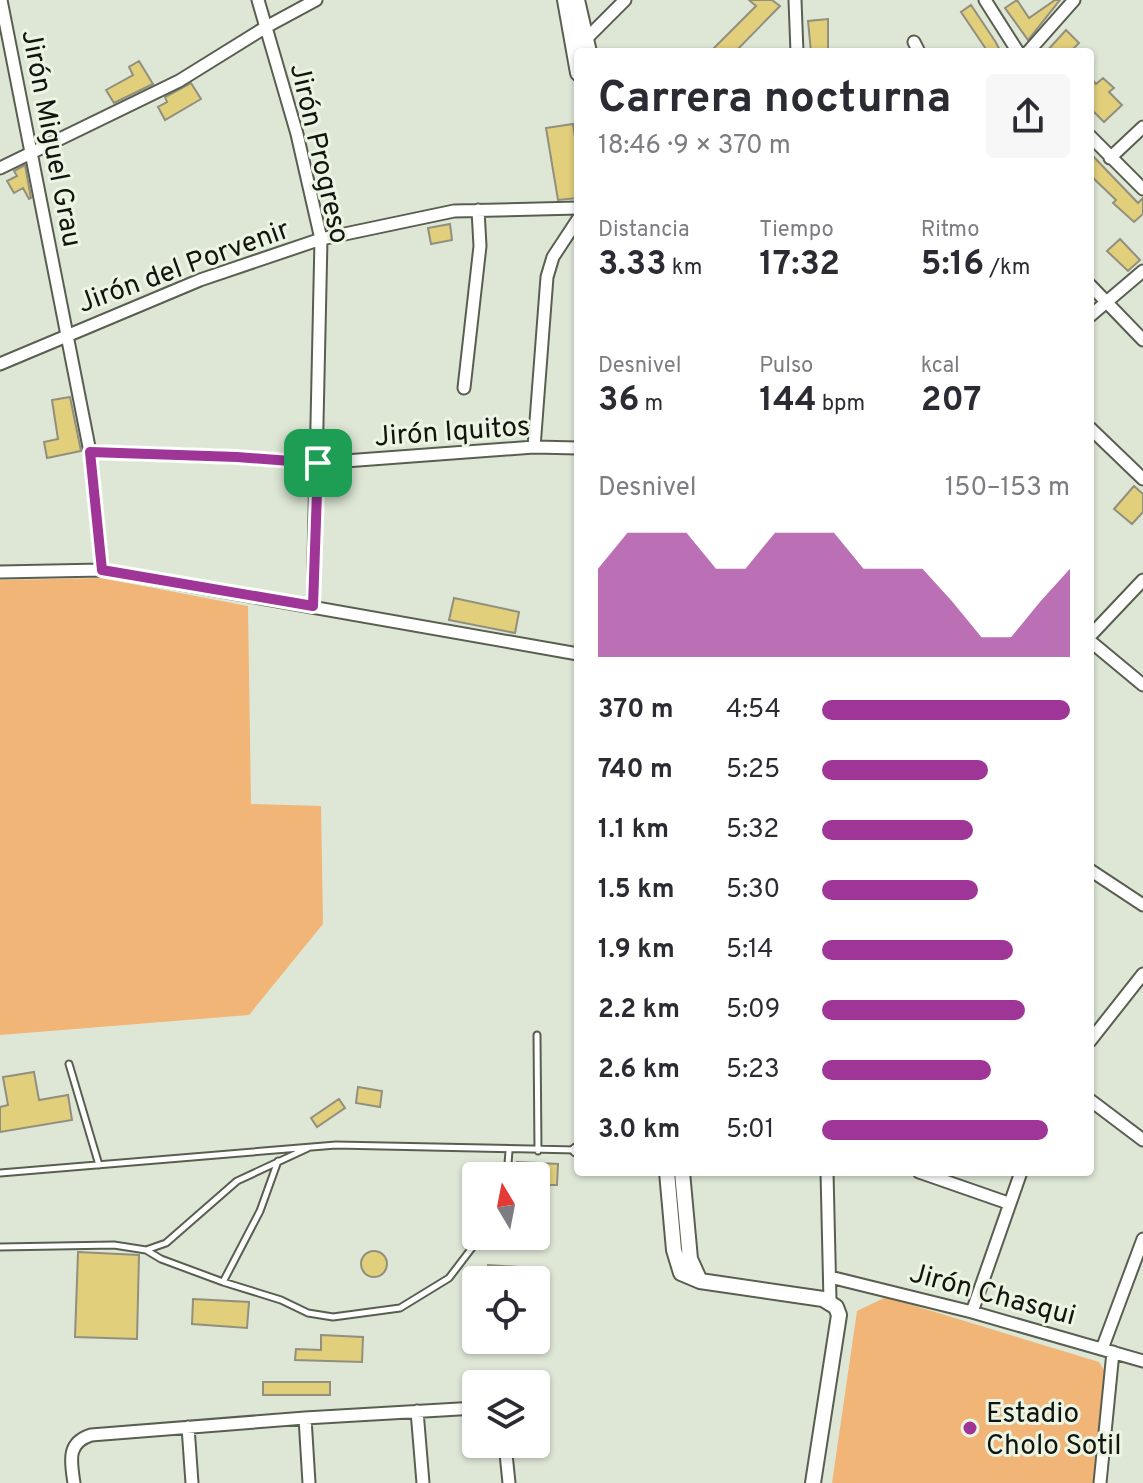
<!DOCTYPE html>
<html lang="es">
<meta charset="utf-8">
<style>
:root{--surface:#fff;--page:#f7f7f7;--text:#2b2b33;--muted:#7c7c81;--accent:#9f3597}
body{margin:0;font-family:Overpass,sans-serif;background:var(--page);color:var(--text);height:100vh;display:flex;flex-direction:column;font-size:30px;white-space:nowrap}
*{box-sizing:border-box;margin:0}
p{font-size:26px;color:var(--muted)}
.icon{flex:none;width:44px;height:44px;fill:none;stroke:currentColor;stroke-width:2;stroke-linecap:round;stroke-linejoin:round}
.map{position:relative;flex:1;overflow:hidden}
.panel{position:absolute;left:574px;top:48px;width:520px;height:1128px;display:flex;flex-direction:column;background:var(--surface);border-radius:8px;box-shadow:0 2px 6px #0004}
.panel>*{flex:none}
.needle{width:52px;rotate:350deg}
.fabs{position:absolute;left:462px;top:1162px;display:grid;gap:16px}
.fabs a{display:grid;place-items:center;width:88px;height:88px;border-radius:8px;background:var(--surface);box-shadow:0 2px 6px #0004;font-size:40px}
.pin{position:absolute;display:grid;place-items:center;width:68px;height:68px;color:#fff;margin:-34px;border-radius:16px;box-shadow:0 4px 12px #0006}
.round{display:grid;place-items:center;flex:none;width:84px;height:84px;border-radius:8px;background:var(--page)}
.summary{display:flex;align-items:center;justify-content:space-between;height:136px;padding:0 24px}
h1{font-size:44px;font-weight:700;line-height:60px}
.metrics{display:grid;grid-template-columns:repeat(3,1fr);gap:12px;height:136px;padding:8px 24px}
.metrics div{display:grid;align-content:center}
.metrics b{font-size:34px;font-weight:700}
.metrics small{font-size:22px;font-weight:400}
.metrics p{font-size:22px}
.chart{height:224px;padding:16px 24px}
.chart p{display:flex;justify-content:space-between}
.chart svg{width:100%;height:144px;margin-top:8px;fill:var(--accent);opacity:.7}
ul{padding:0 24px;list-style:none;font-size:26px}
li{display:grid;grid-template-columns:128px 96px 1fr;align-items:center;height:60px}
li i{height:20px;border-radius:10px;background:var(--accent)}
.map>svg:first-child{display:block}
.green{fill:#f1b578}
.building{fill:#e1cf7c;stroke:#928f7e;stroke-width:2}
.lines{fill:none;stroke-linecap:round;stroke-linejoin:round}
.service-casing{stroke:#585f50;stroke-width:9}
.minor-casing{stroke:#585f50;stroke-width:15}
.tertiary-casing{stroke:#585f50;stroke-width:18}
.service{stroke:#fff;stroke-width:5}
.minor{stroke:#fff;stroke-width:11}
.tertiary{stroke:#fff;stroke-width:14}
.route-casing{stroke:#fff;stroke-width:16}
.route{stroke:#9f3597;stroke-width:10}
.poi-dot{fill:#9f3597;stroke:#ecf4e3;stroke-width:3}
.labels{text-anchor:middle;stroke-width:6;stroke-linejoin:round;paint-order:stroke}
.street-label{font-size:28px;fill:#12150f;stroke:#ecf4e3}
.poi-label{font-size:28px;fill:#12150f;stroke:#ecf4e3;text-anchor:start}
</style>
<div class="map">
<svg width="1143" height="1483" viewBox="0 0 1143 1483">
<rect width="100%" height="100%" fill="#dee7d6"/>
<path class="green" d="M101,578L248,606L251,804L321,806L323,924L249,1015L0,1035V580Z
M886,1297L1099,1362L1106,1373L1095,1483H832L857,1311Z"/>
<path class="building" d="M749,0H772L780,6L735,52H710L756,6Z
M1017,0L1029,18L1055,0H1060L1028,40L1005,8Z
M971,5L995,41L1001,52H988L961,12Z
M828,19V52H811L808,21Z
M1066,30L1079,43L1070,52H1046Z
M139,61L153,84L114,103L106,90L133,75L129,67Z
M1090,77L1096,84L1103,78L1114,88L1109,92L1122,105L1104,122L1090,108Z
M191,83L201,99L165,120L158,107L167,102L165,97Z
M573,124L578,156V198L558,200L546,128Z
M1090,153L1138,203L1143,198V214L1134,222L1113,203L1116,200L1090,175Z
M25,165L31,198L29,199L23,188L14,193L7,181L17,176L14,171Z
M450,224L452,240L431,244L428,228Z
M1120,239L1140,260L1128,271L1107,251Z
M70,397L81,451L47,458L44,442L58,439L52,400Z
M1134,486L1143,494V512L1132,524L1114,509Z
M454,598L519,612L515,633L449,620Z
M34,1072L39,1100L68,1095L72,1120L0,1132V1107L8,1105L3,1077Z
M358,1087L382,1091L380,1107L356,1103Z
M339,1099L345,1108L317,1127L311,1118Z
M517,1162L558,1164L557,1185H536V1176H516Z
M361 1264a13 13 0 1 1 26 0a13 13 0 1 1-26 0Z
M78,1252L139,1255L137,1339L75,1337Z
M488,1265L547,1269L545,1292H536V1280H487Z
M193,1299L249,1302L247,1328L192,1324Z
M321,1335L363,1337L362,1362L295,1360L296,1349L321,1350Z
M263,1382H330V1395H263Z"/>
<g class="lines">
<defs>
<path id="service" d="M537,1035L538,1151
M69,1064L99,1165
M0,1173L336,1145L576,1150
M507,1176L509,1151
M0,1247L114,1245L146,1250L161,1259L223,1282L281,1300L308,1313L333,1317L400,1308L449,1278L481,1236
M146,1250L166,1243L237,1181L308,1148
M223,1282L260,1211L278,1161"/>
<path id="minor" d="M1,0L90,452L102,570
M258,0L297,134L321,239L313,606
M795,0L797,52
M985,0L1018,52
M914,42L919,52
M581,44L625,0
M1028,52L1074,0
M1090,136L1143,189
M1110,158L1143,127
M0,168L179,81L266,27L316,0
M1090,285L1143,340
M1090,316L1143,271
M0,364L200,280L321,239L454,211L578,208
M464,388L480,246L478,210
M1090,428L1143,479
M534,447L547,277L553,257L578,219
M90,452L237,457L318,463L534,447L578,448
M0,572L102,570L578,654
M1090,636L1143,580
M1090,641L1143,685
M1090,870L1143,905
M1090,1041L1143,974
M1090,1100L1143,1140
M576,1150H578
M827,1172L830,1301
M919,1172L1008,1203
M830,1277L972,1312L1143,1361
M972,1312L1021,1172
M1102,1349L1143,1239
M417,1411L423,1483
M305,1418L309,1483
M188,1427L192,1483
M505,1444L509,1483
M74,1483C71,1462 66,1443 91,1435L305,1418L476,1408
M1100,1483L1113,1352"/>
<path id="tertiary" d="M565,0L578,73
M577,0L589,52
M667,1172L674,1250L681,1273L700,1281L823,1299L836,1307L839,1315L813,1483
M682,1172L690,1259L700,1281"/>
</defs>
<use href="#service" class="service-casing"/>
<use href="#minor" class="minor-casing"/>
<use href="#tertiary" class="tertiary-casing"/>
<use href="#service" class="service"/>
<use href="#minor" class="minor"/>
<use href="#tertiary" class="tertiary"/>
</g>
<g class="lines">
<defs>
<path id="route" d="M90,452L237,457L318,463L313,606L102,570Z"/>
</defs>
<use href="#route" class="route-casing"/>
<use href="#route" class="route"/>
</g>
<circle class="poi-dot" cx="970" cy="1428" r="8"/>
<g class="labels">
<g class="street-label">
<text transform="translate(53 138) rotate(79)" y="10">Jirón Miguel Grau</text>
<text transform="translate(321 153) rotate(77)" y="10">Jirón Progreso</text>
<text transform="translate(183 265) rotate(-20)" y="10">Jirón del Porvenir</text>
<text transform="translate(452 430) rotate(-4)" y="10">Jirón Iquitos</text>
<text transform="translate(993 1293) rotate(15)" y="10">Jirón Chasqui</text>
</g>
<g class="poi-label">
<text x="986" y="1422">Estadio<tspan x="986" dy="32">Cholo Sotil</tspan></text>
</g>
</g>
</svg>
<div class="fabs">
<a><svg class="needle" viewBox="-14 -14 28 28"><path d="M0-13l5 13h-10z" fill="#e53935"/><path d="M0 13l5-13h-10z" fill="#7c7c81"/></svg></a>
<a><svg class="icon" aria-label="locate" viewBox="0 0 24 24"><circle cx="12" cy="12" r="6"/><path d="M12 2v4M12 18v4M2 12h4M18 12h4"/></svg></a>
<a><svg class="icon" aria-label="layers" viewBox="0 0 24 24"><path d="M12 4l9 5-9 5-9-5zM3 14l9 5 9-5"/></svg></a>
</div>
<div class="pin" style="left:318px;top:463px;background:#1e9e55"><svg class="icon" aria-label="arrive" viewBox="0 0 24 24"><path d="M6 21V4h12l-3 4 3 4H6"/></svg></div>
<section class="panel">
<div class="summary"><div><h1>Carrera nocturna</h1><p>18:46 · 9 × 370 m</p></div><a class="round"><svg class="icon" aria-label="share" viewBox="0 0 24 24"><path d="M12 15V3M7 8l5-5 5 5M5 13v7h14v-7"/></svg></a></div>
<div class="metrics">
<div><p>Distancia</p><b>3.33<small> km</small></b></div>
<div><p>Tiempo</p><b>17:32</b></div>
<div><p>Ritmo</p><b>5:16<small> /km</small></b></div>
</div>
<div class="metrics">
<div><p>Desnivel</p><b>36<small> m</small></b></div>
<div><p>Pulso</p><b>144<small> bpm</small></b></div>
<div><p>kcal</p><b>207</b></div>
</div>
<div class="chart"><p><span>Desnivel</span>150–153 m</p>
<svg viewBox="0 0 160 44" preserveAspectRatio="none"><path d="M0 44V17L10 6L20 6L30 6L40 17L50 17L60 6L70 6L80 6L90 17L100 17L110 17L120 27L130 38L140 38L150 27L160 17V44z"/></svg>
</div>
<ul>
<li><b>370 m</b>4:54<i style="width:100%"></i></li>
<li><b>740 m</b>5:25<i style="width:67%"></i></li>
<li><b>1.1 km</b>5:32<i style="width:61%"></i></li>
<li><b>1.5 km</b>5:30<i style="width:63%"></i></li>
<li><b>1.9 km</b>5:14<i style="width:77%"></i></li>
<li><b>2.2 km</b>5:09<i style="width:82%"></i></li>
<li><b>2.6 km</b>5:23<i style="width:68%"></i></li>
<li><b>3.0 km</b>5:01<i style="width:91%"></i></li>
</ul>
</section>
</div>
